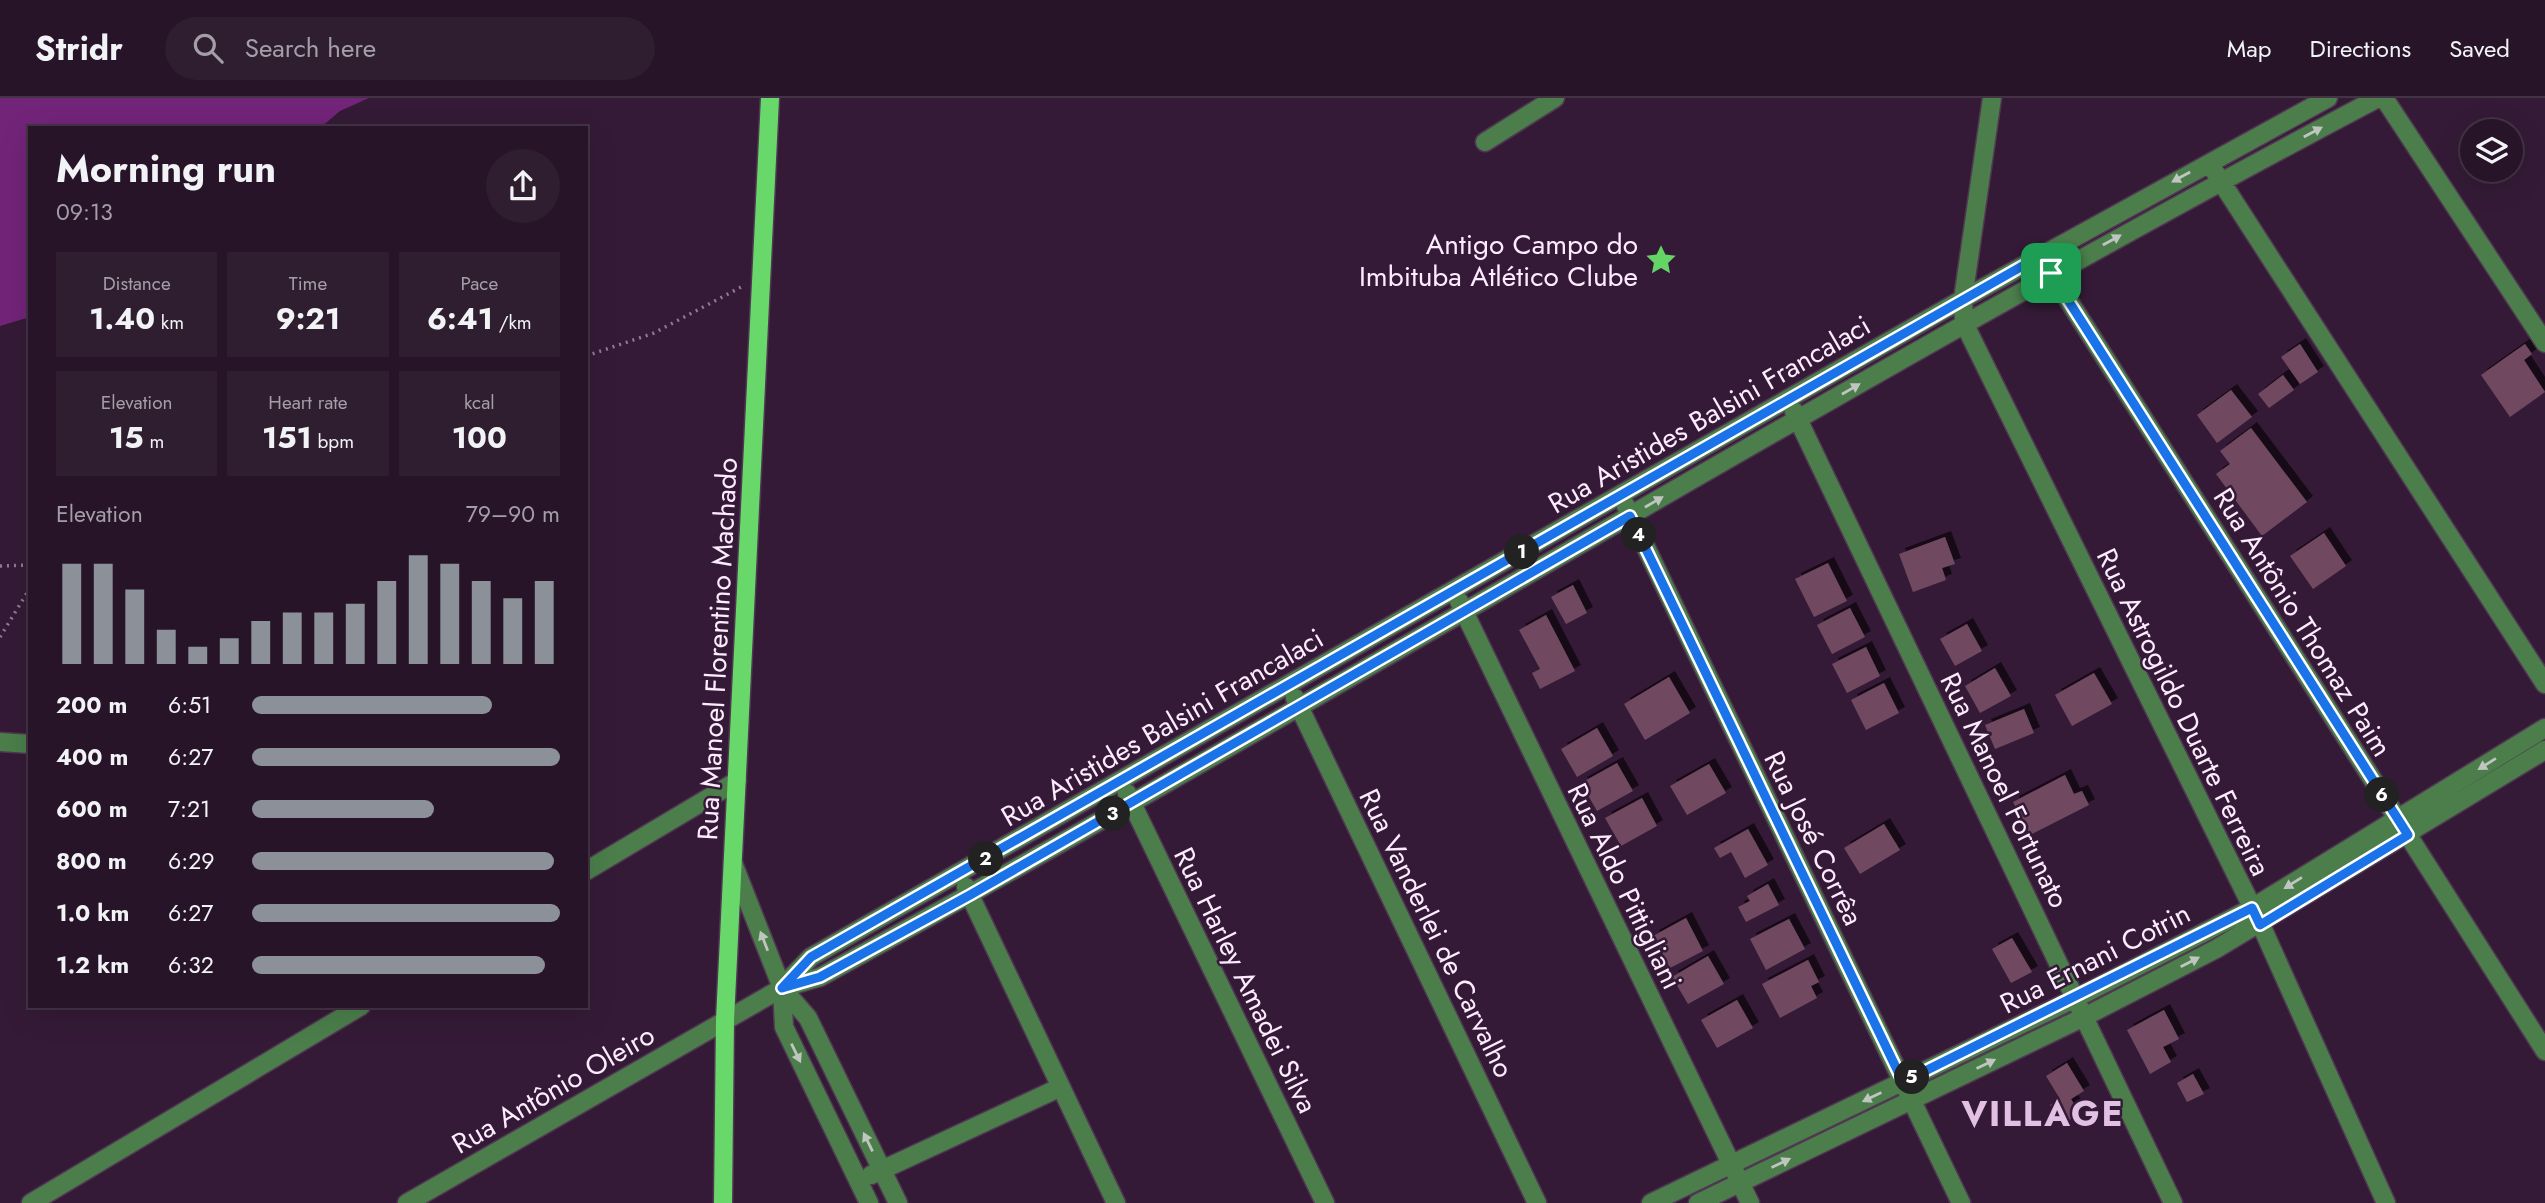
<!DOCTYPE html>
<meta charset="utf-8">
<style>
:root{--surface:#271428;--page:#2f1d30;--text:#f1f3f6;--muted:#a49ea8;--line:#433345;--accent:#8c9099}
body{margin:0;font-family:Jost,sans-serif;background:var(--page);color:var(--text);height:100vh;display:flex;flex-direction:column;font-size:26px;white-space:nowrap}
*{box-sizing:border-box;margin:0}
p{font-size:23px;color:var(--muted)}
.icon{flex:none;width:38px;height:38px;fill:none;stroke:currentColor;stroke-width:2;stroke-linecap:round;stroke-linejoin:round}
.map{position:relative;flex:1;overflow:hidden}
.details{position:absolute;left:28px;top:28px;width:560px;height:882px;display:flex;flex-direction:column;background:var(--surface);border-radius:0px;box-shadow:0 7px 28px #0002,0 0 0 2px var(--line)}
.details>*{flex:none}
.fabs{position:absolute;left:2460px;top:21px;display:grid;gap:14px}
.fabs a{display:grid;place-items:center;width:63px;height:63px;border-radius:50%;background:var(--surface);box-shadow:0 7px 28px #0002,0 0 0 2px var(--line);font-size:35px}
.pin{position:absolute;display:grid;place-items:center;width:60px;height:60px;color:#fff;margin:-30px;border-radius:14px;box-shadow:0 4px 10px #0006}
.km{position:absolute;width:35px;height:35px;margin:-18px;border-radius:50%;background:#222;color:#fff;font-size:19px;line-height:35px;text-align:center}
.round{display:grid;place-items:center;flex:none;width:74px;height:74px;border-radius:37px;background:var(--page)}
.head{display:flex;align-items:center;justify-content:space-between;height:119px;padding:0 28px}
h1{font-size:38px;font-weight:700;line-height:52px}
.figures{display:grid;grid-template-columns:repeat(3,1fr);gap:10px;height:119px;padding:7px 28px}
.figures div{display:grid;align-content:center;border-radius:0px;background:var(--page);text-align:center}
.figures b{font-size:30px;font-weight:700}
.figures small{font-size:19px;font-weight:400}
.figures p{font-size:19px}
.chart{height:196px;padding:14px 28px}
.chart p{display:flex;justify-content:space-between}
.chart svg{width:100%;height:126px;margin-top:7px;stroke:var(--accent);stroke-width:6}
ul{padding:0 28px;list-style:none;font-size:23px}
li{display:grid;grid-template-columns:112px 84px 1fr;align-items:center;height:52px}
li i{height:18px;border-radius:9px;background:var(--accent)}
header{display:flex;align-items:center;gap:42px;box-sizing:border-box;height:98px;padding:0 35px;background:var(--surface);border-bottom:2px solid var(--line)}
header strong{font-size:33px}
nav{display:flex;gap:38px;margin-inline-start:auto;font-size:24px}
.search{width:490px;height:63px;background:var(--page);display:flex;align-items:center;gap:18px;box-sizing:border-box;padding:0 24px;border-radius:38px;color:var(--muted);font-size:26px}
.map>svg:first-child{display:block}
.forest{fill:#722479}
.building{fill:#704a60;filter:url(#shadow)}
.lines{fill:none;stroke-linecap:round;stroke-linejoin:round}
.minor-casing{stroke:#503752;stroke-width:21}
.major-casing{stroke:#503752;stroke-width:21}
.path{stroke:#907a92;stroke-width:3.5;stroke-dasharray:2 5;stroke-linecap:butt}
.minor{stroke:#4b7e4b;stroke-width:18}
.major{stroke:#68d86a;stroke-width:18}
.oneway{fill:#bfc5bf}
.route-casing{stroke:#fff;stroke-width:14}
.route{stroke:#1a73e8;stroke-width:9}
.labels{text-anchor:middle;stroke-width:5;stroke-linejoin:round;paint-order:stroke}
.poi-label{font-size:28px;fill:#fdebfe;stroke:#341a36;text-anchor:end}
.street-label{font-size:28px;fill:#fdebfe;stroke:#341a36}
.district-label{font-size:35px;font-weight:bold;letter-spacing:2px;fill:#e2c0e4;stroke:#341a36}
</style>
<header>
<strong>Stridr</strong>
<div class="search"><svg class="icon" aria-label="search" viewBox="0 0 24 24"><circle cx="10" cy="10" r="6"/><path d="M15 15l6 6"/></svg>Search here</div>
<nav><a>Map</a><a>Directions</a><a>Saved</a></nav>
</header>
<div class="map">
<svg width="2545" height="1105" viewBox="0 0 2545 1105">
<defs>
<filter id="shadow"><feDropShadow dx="6" dy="-6" stdDeviation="0" flood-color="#0009"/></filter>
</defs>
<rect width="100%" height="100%" fill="#341a36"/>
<path class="forest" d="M0,0H369L340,13L320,30H30V219L0,228Z"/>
<path class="building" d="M2300,246L2318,274L2300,286L2281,259Z
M2525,246L2532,256L2524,262L2545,294L2510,319L2481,277Z
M2283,277L2294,292L2269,310L2258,296Z
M2231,292L2252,319L2217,345L2197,317Z
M2251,330L2307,404L2262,438L2216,376L2230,366L2220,353Z
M2324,435L2346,468L2313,491L2290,458Z
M1945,439L1955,466L1942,470L1946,482L1913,494L1899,456Z
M1828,465L1847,503L1814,519L1795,481Z
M1573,487L1587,515L1566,526L1551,499Z
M1850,510L1865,539L1832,556L1817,527Z
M1546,517L1575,573L1540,591L1532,575L1540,571L1519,532Z
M1967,526L1982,553L1955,568L1940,541Z
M1866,549L1880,578L1847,595L1832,566Z
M1995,570L2011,598L1980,615L1965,588Z
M2094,575L2112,606L2072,628L2055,597Z
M1669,579L1690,615L1645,642L1624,606Z
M1884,585L1899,615L1866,632L1851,602Z
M2024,611L2034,635L1995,651L1985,627Z
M1597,630L1613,658L1577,679L1561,651Z
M1617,665L1633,693L1597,713L1581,685Z
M1709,666L1726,695L1687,717L1670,688Z
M2065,677L2074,696L2082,693L2089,707L2030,737L2013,704Z
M1642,700L1657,728L1621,748L1605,720Z
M1884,726L1900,752L1860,776L1844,750Z
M1748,731L1768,767L1745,780L1731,754L1720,760L1714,750Z
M1768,786L1779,807L1746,824L1738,809L1750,803L1747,798Z
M1686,820L1703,853L1670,870L1653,838Z
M1789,821L1805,851L1766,872L1750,841Z
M2012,840L2032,874L2011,885L1992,851Z
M1708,858L1724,886L1688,906L1672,879Z
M1808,862L1819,884L1811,888L1817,900L1780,920L1762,886Z
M1737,902L1753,930L1717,950L1701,922Z
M2164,912L2179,941L2163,949L2171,964L2150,976L2127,932Z
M2067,965L2084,993L2071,1001L2080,1016L2062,1026L2050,1007L2060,1001L2046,978Z
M2193,976L2204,996L2187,1004L2177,985Z"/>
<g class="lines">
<defs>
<path id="minor" d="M1992,0L1963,201L1964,225L2261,827L2386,1105
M2384,0L2545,245
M1485,44L1555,0
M2215,74L2545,586
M2046,167L2545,953
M1794,313L2173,1105
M1626,408L1961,1105
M1459,503L1750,1105
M1295,600L1537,1105
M0,644L30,646
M1127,695L1325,1105
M733,765L782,890L808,920L898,1105
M586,773L737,683
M966,789L1116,1105
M782,889L811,859L1963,201L2328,0
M782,890L784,929L869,1105
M871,1077L1061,989
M31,1105L361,908
M407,1105L782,890L820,879C1343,593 1850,278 2378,0
M1651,1105L2076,900L2252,810L2545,630
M1698,1105L2084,919L2216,851L2545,652"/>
<path id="major" d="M723,1105L725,922L770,0"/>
</defs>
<use href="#minor" class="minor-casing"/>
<use href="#major" class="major-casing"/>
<path class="path" d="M586,258L654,235L743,188
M0,468L30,467
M0,539L30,490"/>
<use href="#minor" class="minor"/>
<use href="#major" class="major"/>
</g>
<defs><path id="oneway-solid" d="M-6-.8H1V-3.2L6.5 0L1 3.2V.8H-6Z" transform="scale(1.75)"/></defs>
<g class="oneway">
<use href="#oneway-solid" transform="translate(2313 34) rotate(-28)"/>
<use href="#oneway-solid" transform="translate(2181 79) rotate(151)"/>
<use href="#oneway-solid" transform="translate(2112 142) rotate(-29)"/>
<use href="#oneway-solid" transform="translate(1851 291) rotate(-30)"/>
<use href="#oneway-solid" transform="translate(1654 404) rotate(-30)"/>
<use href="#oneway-solid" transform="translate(2487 666) rotate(148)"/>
<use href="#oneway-solid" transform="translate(2293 785) rotate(148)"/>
<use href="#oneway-solid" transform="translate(764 843) rotate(-111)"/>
<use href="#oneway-solid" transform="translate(2190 864) rotate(-27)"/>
<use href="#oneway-solid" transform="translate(796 955) rotate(64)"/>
<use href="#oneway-solid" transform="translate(1986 966) rotate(-26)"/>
<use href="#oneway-solid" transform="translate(1872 999) rotate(154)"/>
<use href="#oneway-solid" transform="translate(868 1044) rotate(-116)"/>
<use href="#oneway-solid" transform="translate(1781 1065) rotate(-26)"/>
</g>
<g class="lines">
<defs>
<path id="route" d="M2040,158L2408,737L2260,827L2252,810L1903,984L1630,418L970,797L820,879L782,890L811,859Z"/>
</defs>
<use href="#route" class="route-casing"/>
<use href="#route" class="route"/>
</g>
<defs>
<symbol id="sight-bare" viewBox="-9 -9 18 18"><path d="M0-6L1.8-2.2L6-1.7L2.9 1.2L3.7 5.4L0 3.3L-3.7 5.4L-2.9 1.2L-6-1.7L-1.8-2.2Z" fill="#65d467" stroke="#341a36" stroke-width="2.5" paint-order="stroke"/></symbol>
</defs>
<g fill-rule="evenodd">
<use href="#sight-bare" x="1639" y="140" width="44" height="44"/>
</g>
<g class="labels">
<g class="poi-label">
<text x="1638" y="156">Antigo Campo do<tspan x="1638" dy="32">Imbituba Atlético Clube</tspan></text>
</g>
<g class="street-label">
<text transform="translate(1709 316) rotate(-30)" y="10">Rua Aristides Balsini Francalaci</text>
<text transform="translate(2303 524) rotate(58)" y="10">Rua Antônio Thomaz Paim</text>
<text transform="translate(717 551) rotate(-87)" y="10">Rua Manoel Florentino Machado</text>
<text transform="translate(2184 614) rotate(64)" y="10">Rua Astrogildo Duarte Ferreira</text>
<text transform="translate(1162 629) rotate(-30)" y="10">Rua Aristides Balsini Francalaci</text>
<text transform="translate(2005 692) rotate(64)" y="10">Rua Manoel Fortunato</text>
<text transform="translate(1814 740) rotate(64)" y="10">Rua José Corrêa</text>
<text transform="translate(1625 788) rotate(64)" y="10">Rua Aldo Pittigliani</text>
<text transform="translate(1437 835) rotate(64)" y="10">Rua Vanderlei de Carvalho</text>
<text transform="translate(2095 860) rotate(-27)" y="10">Rua Ernani Cotrin</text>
<text transform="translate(1246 882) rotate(64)" y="10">Rua Harley Amadei Silva</text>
<text transform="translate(553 991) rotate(-30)" y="10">Rua Antônio Oleiro</text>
</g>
<g class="district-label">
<text x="2043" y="1028">VILLAGE</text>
</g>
</g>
</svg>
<div class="fabs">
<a><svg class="icon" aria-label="layers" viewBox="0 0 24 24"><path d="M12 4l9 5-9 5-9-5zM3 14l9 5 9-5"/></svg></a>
</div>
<div class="pin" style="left:2051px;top:175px;background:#1e9e55"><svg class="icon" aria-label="arrive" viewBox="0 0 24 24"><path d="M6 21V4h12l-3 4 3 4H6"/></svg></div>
<b class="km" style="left:1522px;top:454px">1</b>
<b class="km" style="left:986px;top:761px">2</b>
<b class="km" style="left:1113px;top:716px">3</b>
<b class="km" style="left:1639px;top:437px">4</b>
<b class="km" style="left:1912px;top:979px">5</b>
<b class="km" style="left:2382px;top:697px">6</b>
<section class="details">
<div class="head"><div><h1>Morning run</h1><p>09:13</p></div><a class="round"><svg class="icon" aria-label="share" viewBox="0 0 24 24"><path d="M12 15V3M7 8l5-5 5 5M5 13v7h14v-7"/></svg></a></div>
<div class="figures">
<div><p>Distance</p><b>1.40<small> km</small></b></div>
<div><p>Time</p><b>9:21</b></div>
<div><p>Pace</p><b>6:41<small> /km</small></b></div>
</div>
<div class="figures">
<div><p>Elevation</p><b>15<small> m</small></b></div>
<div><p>Heart rate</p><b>151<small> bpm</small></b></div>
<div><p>kcal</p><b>100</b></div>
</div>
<div class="chart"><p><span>Elevation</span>79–90 m</p>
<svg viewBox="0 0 160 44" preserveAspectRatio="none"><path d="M5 44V9M15 44V9M25 44V18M35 44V32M45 44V38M55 44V35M65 44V29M75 44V26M85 44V26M95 44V23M105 44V15M115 44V6M125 44V9M135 44V15M145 44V21M155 44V15"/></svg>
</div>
<ul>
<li><b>200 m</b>6:51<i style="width:78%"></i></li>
<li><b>400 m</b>6:27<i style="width:100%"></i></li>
<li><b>600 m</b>7:21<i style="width:59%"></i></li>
<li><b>800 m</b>6:29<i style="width:98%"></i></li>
<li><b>1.0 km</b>6:27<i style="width:100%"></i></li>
<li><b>1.2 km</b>6:32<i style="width:95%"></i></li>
</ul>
</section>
</div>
